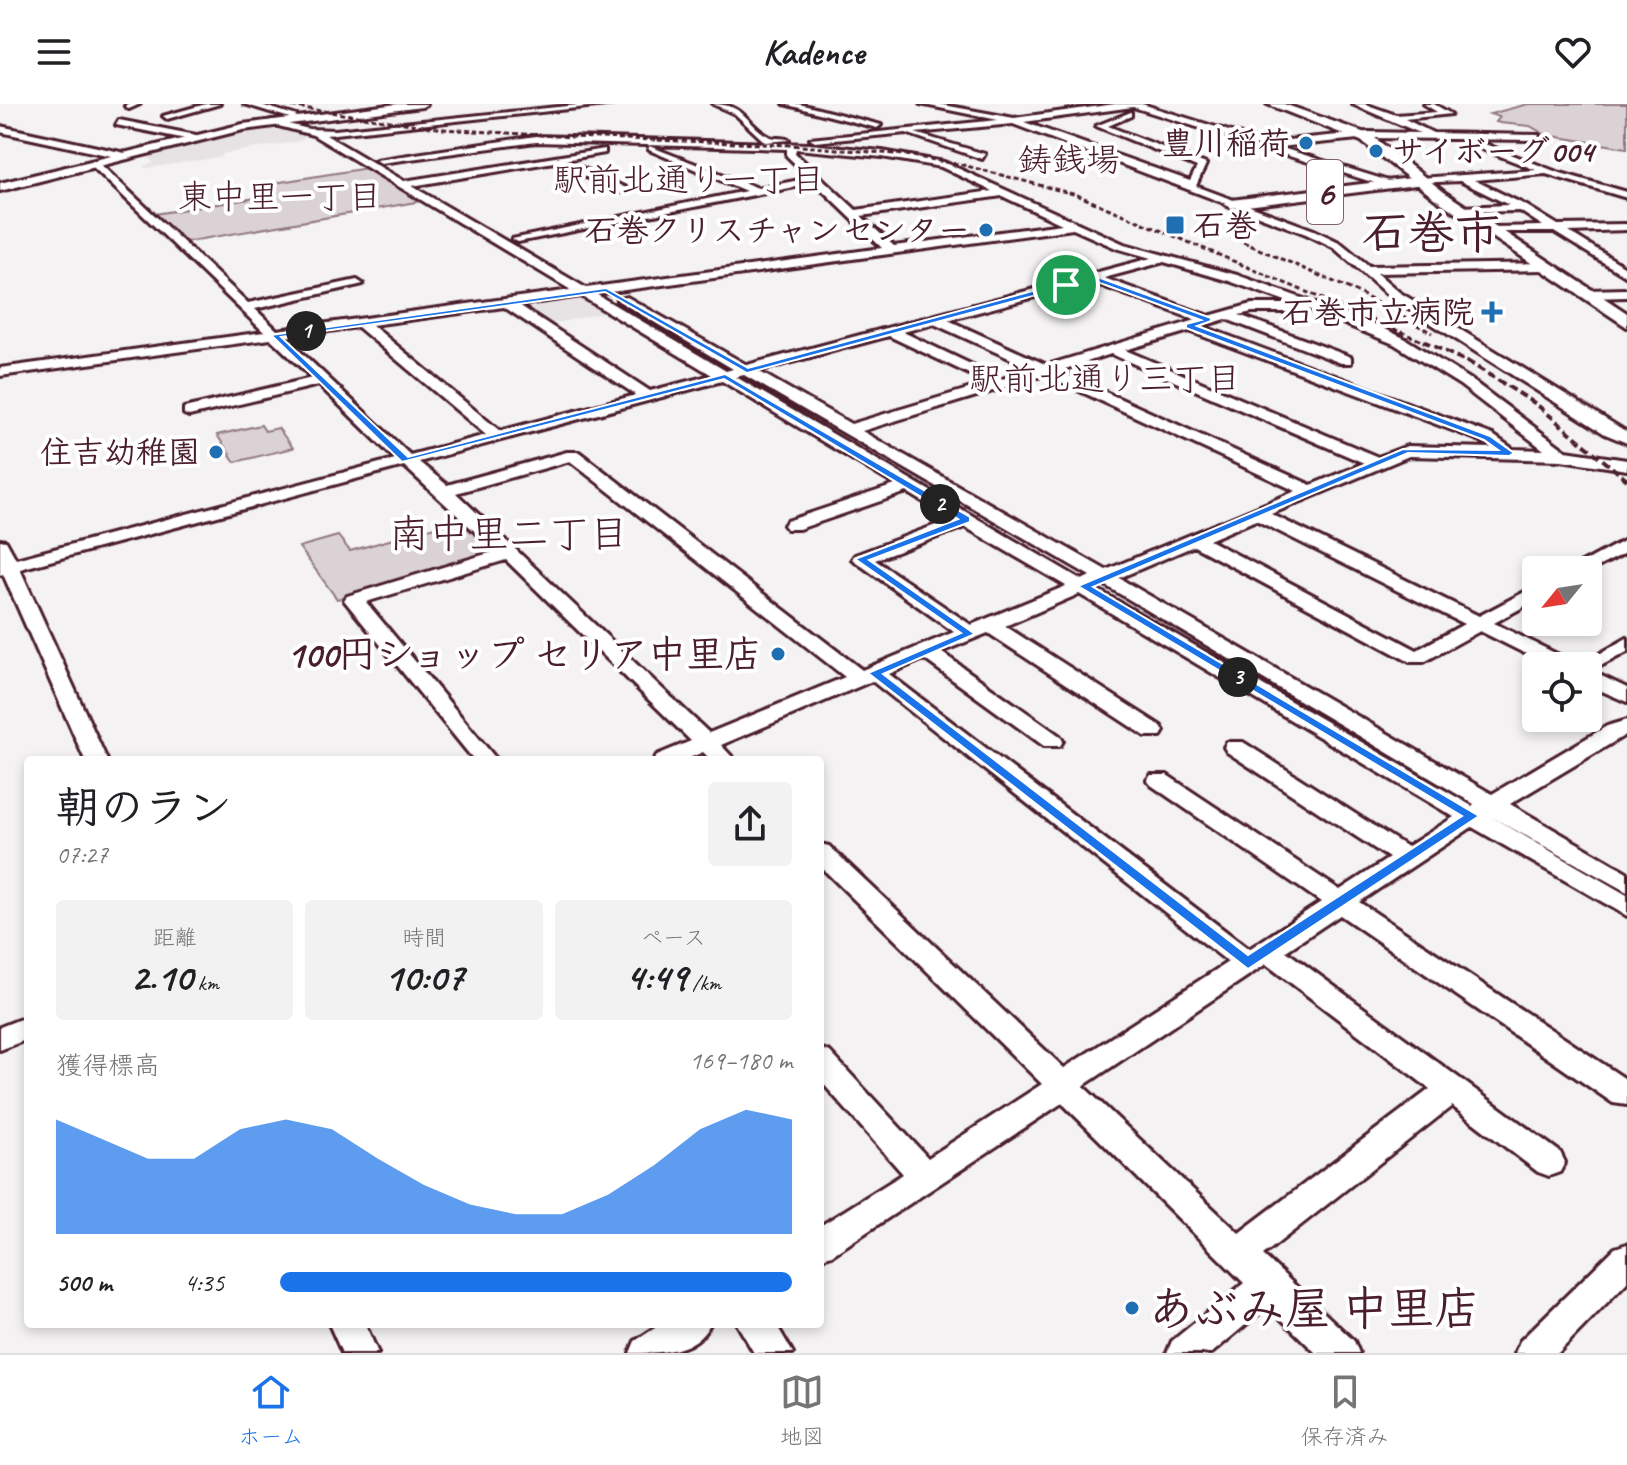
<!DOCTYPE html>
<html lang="ja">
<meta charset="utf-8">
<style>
:root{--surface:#fff;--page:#f2f2f2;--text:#202124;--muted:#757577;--line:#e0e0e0;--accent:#1a73e8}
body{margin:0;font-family:Caveat,"Klee One",sans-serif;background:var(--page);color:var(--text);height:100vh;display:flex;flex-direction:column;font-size:30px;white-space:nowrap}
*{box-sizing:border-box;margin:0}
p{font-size:26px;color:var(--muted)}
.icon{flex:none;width:44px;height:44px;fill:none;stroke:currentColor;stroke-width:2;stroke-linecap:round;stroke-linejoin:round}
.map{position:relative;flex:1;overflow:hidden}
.panel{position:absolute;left:24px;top:652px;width:800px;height:572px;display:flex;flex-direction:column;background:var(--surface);border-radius:8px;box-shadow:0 4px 12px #0003}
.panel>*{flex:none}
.needle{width:52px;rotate:240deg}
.controls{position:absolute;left:1522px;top:452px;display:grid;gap:16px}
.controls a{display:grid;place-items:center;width:80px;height:80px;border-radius:8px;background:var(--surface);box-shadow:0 4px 12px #0003;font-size:40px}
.pin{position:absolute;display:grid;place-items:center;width:68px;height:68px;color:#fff;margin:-34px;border:4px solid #fff;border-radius:50%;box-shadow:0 2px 8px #0007}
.km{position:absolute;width:40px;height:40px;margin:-20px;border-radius:50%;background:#222;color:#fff;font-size:22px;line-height:40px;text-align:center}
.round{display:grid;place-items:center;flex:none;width:84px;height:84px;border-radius:8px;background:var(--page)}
.overview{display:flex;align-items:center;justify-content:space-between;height:136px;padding:0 32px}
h1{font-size:44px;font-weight:600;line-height:60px}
.metrics{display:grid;grid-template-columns:repeat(3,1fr);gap:12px;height:136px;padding:8px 32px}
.metrics div{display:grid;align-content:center;border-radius:8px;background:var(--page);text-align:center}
.metrics b{font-size:40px;font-weight:600}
.metrics small{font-size:22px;font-weight:400}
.metrics p{font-size:22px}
.chart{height:224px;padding:16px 32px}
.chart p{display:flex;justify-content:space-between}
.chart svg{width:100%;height:144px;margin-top:8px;fill:var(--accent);opacity:.7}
ul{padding:0 32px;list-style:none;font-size:26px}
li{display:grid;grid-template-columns:128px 96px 1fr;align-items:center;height:60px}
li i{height:20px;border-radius:10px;background:var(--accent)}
header{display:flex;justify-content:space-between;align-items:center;height:104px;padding:0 32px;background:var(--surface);font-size:36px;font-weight:600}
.tab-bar{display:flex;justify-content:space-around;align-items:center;height:112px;border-top:2px solid var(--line);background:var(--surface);font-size:22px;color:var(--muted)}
.tab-bar a{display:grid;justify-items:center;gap:4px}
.tab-bar .selected{color:var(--accent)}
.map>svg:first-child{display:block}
.built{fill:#e7e2e3}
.green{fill:#dbd2d5;stroke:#927880;stroke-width:2}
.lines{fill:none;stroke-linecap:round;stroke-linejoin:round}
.minor-casing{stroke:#4a1f2b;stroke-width:6}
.major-casing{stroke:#4a1f2b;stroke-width:6}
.highway-casing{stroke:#4a1f2b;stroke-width:6}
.minor{fill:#fff;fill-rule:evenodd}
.major{fill:#fff;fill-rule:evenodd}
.highway{fill:#fff;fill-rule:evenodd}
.rail-far1{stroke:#4a1f2b;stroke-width:3;stroke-dasharray:5 3;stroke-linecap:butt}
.rail{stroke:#4a1f2b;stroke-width:4;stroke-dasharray:8 4;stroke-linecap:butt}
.route{fill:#1a73e8;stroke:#fff;stroke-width:2;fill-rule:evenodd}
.poi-dot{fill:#1f6fb2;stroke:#fff;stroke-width:3}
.labels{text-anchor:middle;stroke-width:8;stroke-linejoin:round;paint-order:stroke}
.far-poi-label{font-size:32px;font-weight:bold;fill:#4a1f2b;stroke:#fff;text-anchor:end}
.far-neighbourhood-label{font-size:34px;fill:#4a1f2b;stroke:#fff}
.shield{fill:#fff;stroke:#80626b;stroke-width:2}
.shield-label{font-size:36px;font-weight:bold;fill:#4a1f2b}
.poi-label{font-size:38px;font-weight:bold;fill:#4a1f2b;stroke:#fff;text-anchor:end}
.neighbourhood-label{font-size:40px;fill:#4a1f2b;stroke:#fff}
.far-town-label{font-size:46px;font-weight:bold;fill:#4a1f2b;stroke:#fff}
.near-poi-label{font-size:46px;font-weight:bold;fill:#4a1f2b;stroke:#fff;text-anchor:start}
</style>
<header><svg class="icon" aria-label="menu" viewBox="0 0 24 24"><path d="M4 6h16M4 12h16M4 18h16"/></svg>Kadence<svg class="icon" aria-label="heart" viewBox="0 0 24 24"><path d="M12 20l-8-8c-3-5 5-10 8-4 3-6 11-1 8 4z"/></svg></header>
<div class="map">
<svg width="1627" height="1249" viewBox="0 0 1627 1249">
<rect width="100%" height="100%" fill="#f4f2f2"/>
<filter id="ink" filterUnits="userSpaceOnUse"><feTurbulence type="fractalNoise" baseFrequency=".0125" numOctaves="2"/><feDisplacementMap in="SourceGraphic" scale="16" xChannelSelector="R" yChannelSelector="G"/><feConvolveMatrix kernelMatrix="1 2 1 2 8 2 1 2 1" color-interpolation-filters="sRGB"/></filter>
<g filter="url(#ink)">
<path class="built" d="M246,26H289L307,31L300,37L221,50L223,53L146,64L143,62L154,59L146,51Z
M582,194L606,208L547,221L522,205Z"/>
<path class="green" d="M1528,0H1627V44L1546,31L1530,22L1500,19L1496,18L1500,13L1490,10Z
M367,64L422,97L185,138L155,110L274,91L262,81Z
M261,321L265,327L278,324L293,344L235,358L217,331Z
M460,416L489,446L487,450L337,495L299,443L338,432L350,447Z"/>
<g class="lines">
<defs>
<path id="minor" d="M127,0H140L129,5L125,2Z
M206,0H220L167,15L163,12Z
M244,0H258L297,12L293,15Z
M587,0H615L326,31L404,77L605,45V49L565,56L626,84V88H618L554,58L412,82L586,184L882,144L815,79L518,138L512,135L746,87L649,46V42L758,84L810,74L787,52V45L536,38L381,59L376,56L536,32L809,40L882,47L944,58L1124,140L1237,171L1374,220L1404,234L1470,275L1566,347L1627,356V366L1561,356L1409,352L1271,410L1479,512L1536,482V496L1494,519L1573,558L1576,562H1550L1480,527L1424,558H1410L1194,442L1119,474L1492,690L1607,622L1627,616V630L1510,700L1627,768V788L1490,712L1627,791V812L1472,723L1359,798L1627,976V1001L1613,999L1340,811L1286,847L1560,1048L1565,1058L1560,1068L1549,1072L1538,1068L1452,1002L1263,1151L1354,1237L1359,1249H1316L1268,1202L1212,1249H1167L1172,1237L1244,1179L1062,999L832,1151L820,1155V1122L903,1070L820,976V944L830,948L928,1054L1042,980L820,762V740L829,742L1064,964L1228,858L872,577L721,641L735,656H711L703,648L685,656H654L657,651L691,637L506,456L366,498L497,656H474L344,496L347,492L496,447L404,362L20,465L107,656H85L3,470L0,471V436L6,437L16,455L395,355L319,281L189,312L184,310V304L312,274L271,235L0,272V264L264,228L91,61V57H97L248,199L357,176L363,180L255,205L277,226L571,186L313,31L271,20V16L309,25L335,26ZM796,45L882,53L941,63L992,87L856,106L795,49ZM1002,92L1062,120L894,142L861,112ZM1073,125L1116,144L1151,154L747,261L627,193L617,196L733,265L726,267L596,190ZM1164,158L1229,177L1294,200H1252L1209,212L1104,174ZM1091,178L1196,216L1047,261L948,216ZM581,192L712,271L650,287L519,201ZM504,203L636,291L500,327L372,221ZM1305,204L1394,240L1460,281L1544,346L1513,345L1493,331L1202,222L1226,215L1341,259H1351V253L1239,211L1252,208H1299ZM934,220L1033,265L1002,275L903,228ZM358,223L486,331L410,351L285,233ZM1189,227L1481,337L1491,344L1407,342L1378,353L1125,246ZM889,232L988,279L851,320L758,267ZM1111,250L1364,359L1311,381L1059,267ZM744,271L1090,472L1082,476L736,273ZM1045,271L1296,387L1106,466L862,327ZM722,277L895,381L787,417L784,421L787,425H799L907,388L952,415L855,451L852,455L954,528L862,566L579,348H567L447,381L419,358ZM570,357L845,573L709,629L456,389ZM1256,416L1464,520L1417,546L1209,436ZM965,423L1066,482L971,521L875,456ZM1103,480L1474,700L1472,702L1095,484ZM1079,490L1454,713L1407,743L1243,638H1227L1224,643L1227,648L1389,754L1340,786L1167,671H1151L1147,676L1151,681L1321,798L1249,845L889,570L924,555L1044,642H1060L1063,637L1060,632L941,548L988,529L1145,632H1161L1164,627L1161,622L1005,522ZM1266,860L1430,985L1239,1129L1083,982Z
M713,0C746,0 746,21 770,33C775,35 783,33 789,36L765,38L735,10Z
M784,0H799L881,21L877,24Z
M920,0H938L1014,14L1115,0H1142L1274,41L1278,37L1368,28L1420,29L1352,0H1365L1396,11L1437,8L1424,0H1434L1451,10L1405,15L1433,29L1539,31L1536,36L1368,34L1279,43L1395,79L1396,81L1391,84L1133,3L1024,18L1190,77L1197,63L1096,22L1131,8V12L1108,22L1206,60L1196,82L1314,126L1341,139L1369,162L1550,159V165L1546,166L1377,169L1399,188L1627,328V339L1605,330L1391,194L1333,143L1306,130L1118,59L1060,67L1063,62L1108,56L1013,20L915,29L985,50L982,55L906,29L815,38L810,35L998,16Z
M119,16L196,31L201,34L196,37L116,21Z
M0,22L125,49L130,52L125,55L0,28Z
M1472,35L1557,68L1627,88V94L1546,70L1474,76L1527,102L1558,121L1627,120V126L1569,128L1627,164V173L1554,128H1488L1486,126L1492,123L1543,122L1520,107L1456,108L1455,106L1460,103L1509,101L1460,77L1415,79V75L1419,74L1536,66L1469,40Z
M1627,185V193L1586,194L1580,190L1586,186Z
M1623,437L1627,438V448L1588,468L1569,466Z
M1627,534V548L1591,567L1627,584V598L1588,581V562H1578Z
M28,912V935L0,946V923Z
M1627,1140V1178L1558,1249H1515L1520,1237L1615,1144Z
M329,1220H365L378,1249H342Z
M661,1220H710C695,1249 661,1249 630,1249L635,1237Z
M737,1220H776L793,1249H754Z"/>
<path id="major" d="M397,0H427L422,3L243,26L0,87V79L243,20Z
M1419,73L1424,74V80L1231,104L1224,100L1231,96Z"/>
<path id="highway" d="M1267,0H1284L1371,31L1444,88L1627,209V223L1434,94L1361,37Z"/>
</defs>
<use href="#minor" class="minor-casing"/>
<use href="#major" class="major-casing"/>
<use href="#highway" class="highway-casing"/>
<use href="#minor" class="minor"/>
<use href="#major" class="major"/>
<use href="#highway" class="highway"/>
<path class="rail-far1" d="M276,0L444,25L572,33L790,41L906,51L963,61L1077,91L1427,239
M1236,135L1357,188L1432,229"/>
<path class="rail" d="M1423,237L1476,262
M1467,257L1536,300L1627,376"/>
</g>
</g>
<path class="route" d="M1092,171L1211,214V217L1197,222L1490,332L1514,349L1509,352L1408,349L1093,483L1479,712L1248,865L868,569L961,529L855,455L958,415L724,275L402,358L271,231L606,184L748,264ZM1092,176L1201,216L1186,220V224L1484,336L1498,346L1403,345L1078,482L1462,712L1248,851L883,570L975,530L869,456L970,418V413L725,270L408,353L281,233L605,188L747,269Z"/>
<g class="poi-dot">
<circle cx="1306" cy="39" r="8"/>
<circle cx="1376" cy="47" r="8"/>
<rect x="1165" y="111" width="20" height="20" rx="4"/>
<circle cx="986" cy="126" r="8"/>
<path d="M1488 196h8v8h8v8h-8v8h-8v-8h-8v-8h8z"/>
<circle cx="216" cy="348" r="8"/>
<circle cx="778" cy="550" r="8"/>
<circle cx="1132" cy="1204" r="8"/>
</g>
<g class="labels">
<g class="far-poi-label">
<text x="1290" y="50">豊川稲荷</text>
<text x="1392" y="58" text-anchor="start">サイボーグ004</text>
<text x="1193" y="132" text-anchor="start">石巻</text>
<text x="970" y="137">石巻クリスチャンセンター</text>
<text x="1474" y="219">石巻市立病院</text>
<text x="200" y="359">住吉幼稚園</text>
</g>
<g class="far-neighbourhood-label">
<text x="1069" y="67">鋳銭場</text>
<text x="689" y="87">駅前北通り一丁目</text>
<text x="280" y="104">東中里一丁目</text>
<text x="1105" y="286">駅前北通り三丁目</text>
</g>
<rect class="shield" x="1307" y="56" width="36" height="64" rx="6"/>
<g class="shield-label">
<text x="1325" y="101">6</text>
</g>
<g class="poi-label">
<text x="762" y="563">100円ショップ セリア中里店</text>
</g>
<g class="neighbourhood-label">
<text x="509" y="443">南中里二丁目</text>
</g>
<g class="far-town-label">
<text x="1431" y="144">石巻市</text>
</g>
<g class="near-poi-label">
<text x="1148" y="1220">あぶみ屋 中里店</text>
</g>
</g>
</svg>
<div class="controls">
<a><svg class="needle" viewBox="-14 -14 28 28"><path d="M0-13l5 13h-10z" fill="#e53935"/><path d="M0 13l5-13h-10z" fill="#757577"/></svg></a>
<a><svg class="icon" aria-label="locate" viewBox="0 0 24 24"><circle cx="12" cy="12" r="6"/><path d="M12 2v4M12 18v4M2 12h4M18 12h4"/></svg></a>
</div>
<div class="pin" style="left:1066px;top:181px;background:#1e9e55"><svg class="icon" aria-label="arrive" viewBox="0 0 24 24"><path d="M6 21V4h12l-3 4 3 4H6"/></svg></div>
<b class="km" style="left:306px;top:227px">1</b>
<b class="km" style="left:940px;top:400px">2</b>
<b class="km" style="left:1238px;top:573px">3</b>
<section class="panel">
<div class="overview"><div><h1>朝のラン</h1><p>07:27</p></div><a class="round"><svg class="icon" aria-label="share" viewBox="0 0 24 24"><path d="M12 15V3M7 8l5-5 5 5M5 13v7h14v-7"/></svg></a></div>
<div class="metrics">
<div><p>距離</p><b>2.10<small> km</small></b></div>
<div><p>時間</p><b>10:07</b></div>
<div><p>ペース</p><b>4:49<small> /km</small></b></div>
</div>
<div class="chart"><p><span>獲得標高</span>169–180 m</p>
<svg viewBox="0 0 160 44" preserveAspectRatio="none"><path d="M0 44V9L10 15L20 21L30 21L40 12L50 9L60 12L70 21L80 29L90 35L100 38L110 38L120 32L130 23L140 12L150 6L160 9V44z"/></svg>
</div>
<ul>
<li><b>500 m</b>4:35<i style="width:100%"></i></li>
</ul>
</section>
</div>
<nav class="tab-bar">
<a class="selected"><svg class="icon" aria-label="home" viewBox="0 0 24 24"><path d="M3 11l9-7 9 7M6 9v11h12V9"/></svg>ホーム</a>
<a><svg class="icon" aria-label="map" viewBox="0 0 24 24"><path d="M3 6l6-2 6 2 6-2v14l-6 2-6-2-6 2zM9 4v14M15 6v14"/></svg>地図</a>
<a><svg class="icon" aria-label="saved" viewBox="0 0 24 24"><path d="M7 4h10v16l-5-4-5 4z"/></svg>保存済み</a>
</nav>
